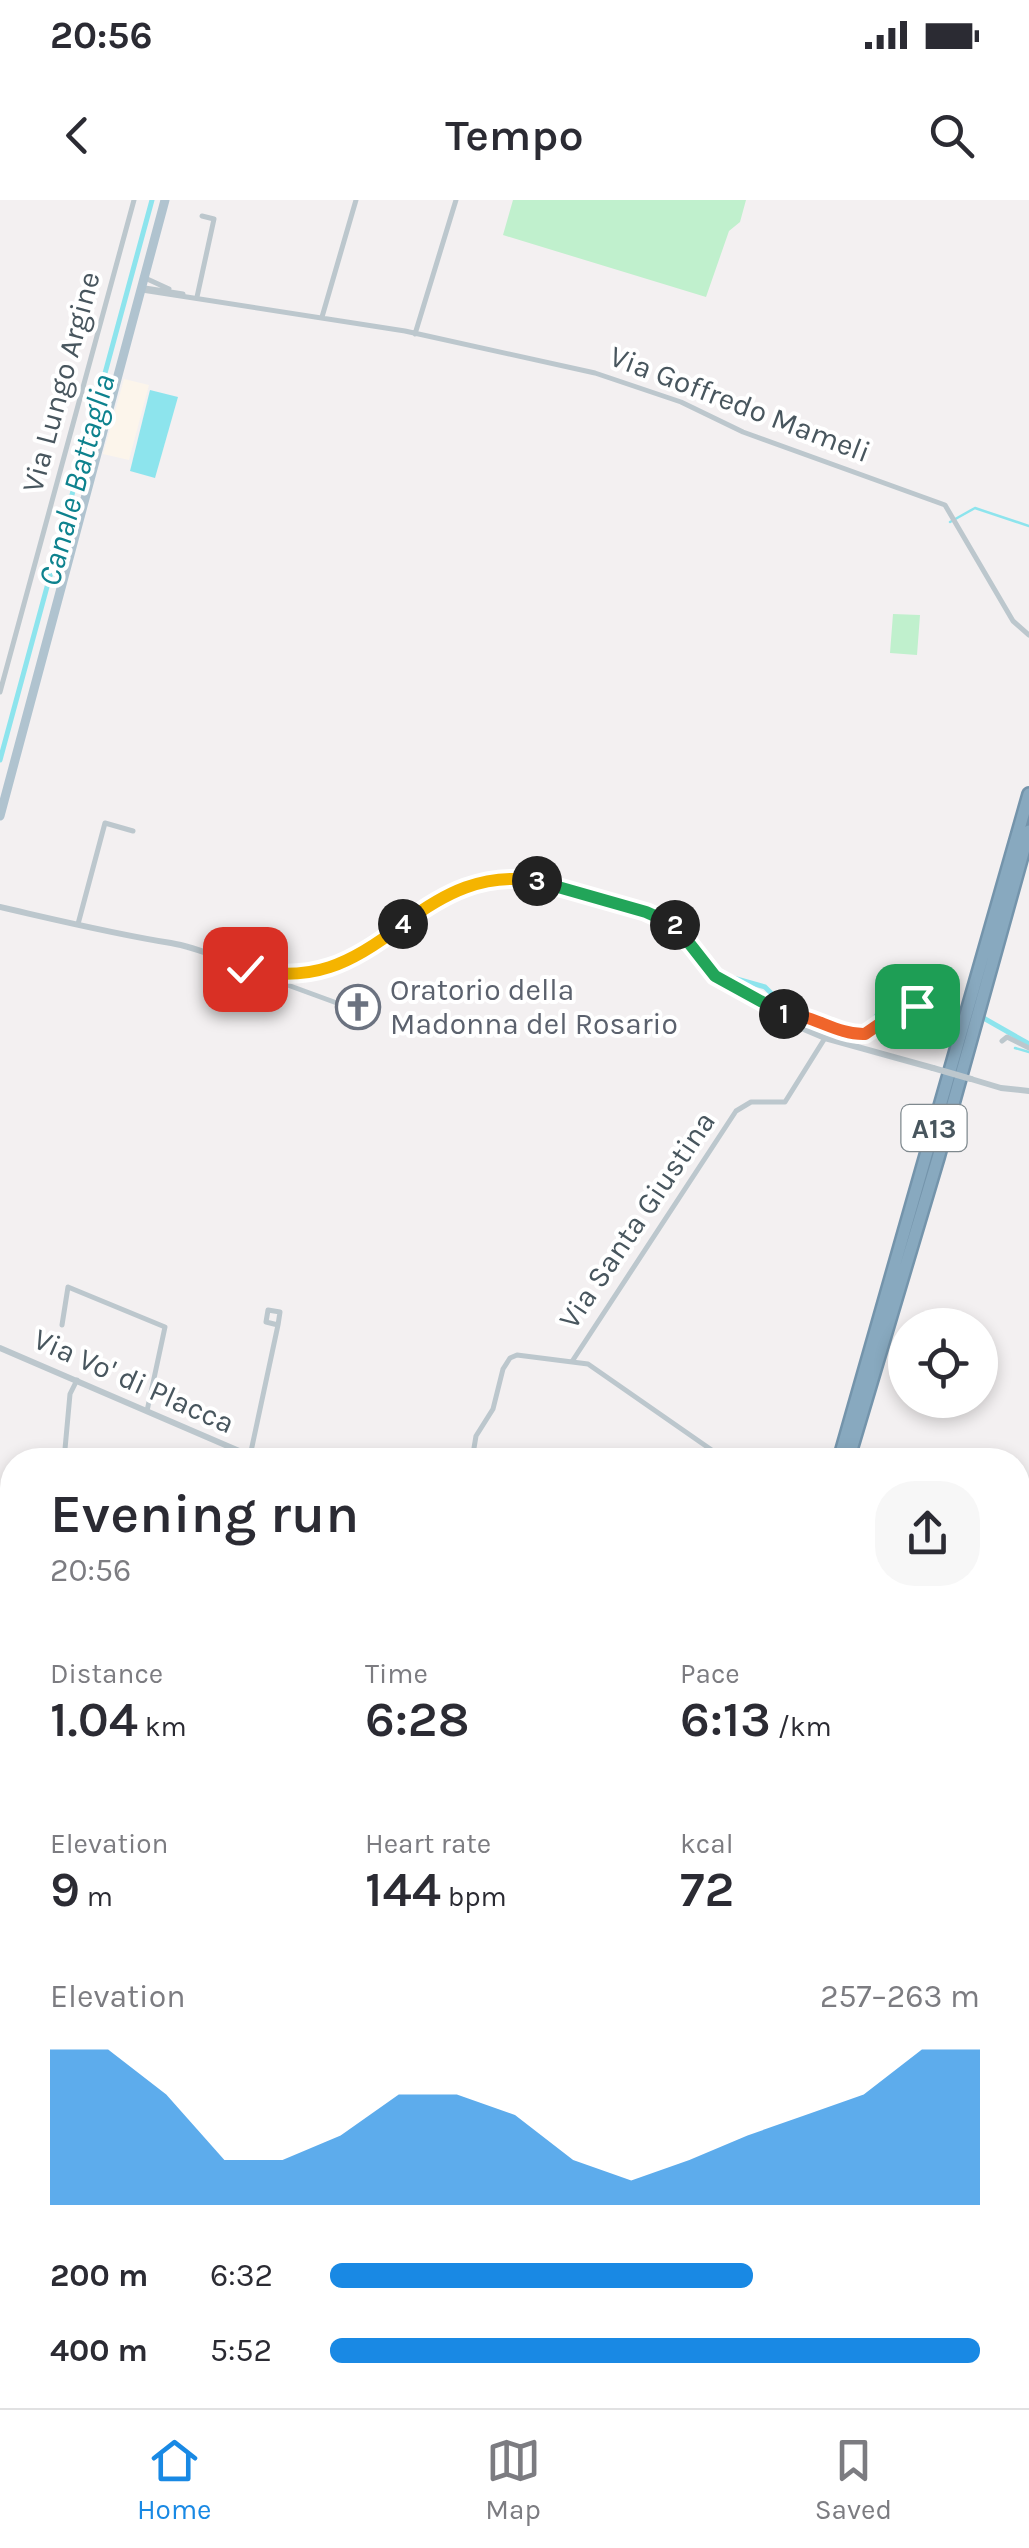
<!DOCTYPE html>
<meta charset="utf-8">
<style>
:root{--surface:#fff;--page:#f7f7f7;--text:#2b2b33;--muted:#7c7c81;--line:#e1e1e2;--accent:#1989e4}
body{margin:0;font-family:Karla,sans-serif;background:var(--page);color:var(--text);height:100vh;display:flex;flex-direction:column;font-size:38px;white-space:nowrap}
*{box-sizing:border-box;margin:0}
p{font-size:32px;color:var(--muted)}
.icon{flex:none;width:55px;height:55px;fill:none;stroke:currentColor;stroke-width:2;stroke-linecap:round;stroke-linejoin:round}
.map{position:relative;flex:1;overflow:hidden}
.details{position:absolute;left:0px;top:1248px;width:1030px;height:962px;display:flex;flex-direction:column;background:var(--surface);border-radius:40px 40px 0 0;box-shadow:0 5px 15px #0003}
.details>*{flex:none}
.fabs{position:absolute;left:888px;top:1108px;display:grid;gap:20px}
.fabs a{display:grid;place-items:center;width:110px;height:110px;border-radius:50%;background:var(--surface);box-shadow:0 5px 15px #0003;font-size:50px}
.pin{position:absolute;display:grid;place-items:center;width:85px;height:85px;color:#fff;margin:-42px;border-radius:20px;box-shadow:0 5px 15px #0006}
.km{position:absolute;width:50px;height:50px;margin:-25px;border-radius:50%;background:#222;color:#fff;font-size:28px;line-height:50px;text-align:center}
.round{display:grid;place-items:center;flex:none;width:105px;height:105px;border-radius:40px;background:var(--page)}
.overview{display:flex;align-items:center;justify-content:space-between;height:170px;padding:0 50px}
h1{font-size:55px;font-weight:600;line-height:75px}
.metrics{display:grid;grid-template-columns:repeat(3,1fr);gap:15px;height:170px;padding:10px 50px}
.metrics div{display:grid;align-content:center}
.metrics b{font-size:50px;font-weight:600}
.metrics small{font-size:28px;font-weight:400}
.metrics p{font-size:28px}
.chart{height:280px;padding:20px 50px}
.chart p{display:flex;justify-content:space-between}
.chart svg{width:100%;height:180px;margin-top:10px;fill:var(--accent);opacity:.7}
ul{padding:0 50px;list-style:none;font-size:32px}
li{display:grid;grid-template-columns:160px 120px 1fr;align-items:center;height:75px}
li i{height:25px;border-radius:12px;background:var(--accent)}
.status{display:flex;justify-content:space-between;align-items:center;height:70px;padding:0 50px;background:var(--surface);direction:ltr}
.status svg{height:28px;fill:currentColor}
header{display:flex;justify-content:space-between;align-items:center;height:130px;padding:0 50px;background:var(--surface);font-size:45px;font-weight:600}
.tab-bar{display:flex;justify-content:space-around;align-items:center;height:140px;border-top:2px solid var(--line);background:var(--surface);font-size:28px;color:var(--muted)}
.tab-bar a{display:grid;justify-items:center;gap:5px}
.tab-bar .active{color:var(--accent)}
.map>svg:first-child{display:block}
.commercial{fill:#fcf5eb}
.green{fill:#c0f0cd}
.water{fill:#8de4ed}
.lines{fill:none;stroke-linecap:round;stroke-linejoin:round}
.stream{stroke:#8de4ed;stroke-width:2.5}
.canal{stroke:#8de4ed;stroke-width:5}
.motorway-casing{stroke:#7494ab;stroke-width:16}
.minor{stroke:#bcc7cd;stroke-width:5}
.tertiary{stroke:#bcc7cd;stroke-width:6}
.secondary{stroke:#bcc9d2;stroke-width:8}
.primary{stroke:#b0c3cf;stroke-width:9}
.motorway{stroke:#88a9bf;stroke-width:11}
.tertiary-bridge{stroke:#bcc7cd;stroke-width:6}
.split-1-casing{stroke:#fff;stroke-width:20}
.split-2-casing{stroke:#fff;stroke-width:20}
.split-3-casing{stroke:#fff;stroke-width:20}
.split-4-casing{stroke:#fff;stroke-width:20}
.split-5-casing{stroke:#fff;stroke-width:20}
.split-1{stroke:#f0652b;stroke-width:12}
.split-2{stroke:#22a559;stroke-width:12}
.split-3{stroke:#22a559;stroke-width:12}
.split-4{stroke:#f5b400;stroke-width:12}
.split-5{stroke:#f5b400;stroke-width:12}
.labels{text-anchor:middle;stroke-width:8;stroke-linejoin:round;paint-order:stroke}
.shield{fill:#fff;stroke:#7f898e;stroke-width:2.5}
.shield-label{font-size:28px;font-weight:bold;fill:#48565e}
.street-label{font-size:30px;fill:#48565e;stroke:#fff}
.worship-label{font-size:30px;fill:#5b616d;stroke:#fff;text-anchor:start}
.water-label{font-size:32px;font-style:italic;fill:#0d828e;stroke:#fff}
</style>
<div class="status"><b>20:56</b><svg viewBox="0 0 49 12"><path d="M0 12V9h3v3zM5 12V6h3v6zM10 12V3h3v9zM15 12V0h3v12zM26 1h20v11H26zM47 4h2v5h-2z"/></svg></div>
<header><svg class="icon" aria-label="back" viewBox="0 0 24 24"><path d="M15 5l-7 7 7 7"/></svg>Tempo<svg class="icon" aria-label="search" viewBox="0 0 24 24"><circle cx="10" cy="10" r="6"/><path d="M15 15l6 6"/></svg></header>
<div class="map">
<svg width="1029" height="2208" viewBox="0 0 1029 2208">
<rect width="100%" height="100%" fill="#f3f0f1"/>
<path class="commercial" d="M124,179L149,185L129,260L103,254Z"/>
<path class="green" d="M513,0H746L740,22L729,31L706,97L503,35Z
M893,414L920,415L917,455L890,453Z"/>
<path class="water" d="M150,190L178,197L155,278L130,271Z"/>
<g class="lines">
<path class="stream" d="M950,322L975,308L1029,326
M1015,848L1029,852
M0,1876L12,1875
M846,2198L862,2208"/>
<path class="canal" d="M0,560L152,0
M714,769L726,776L765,787L785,807L855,831C868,830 875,822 879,810C909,800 932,802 963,811
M980,816L1029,844"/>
<defs>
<path id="motorway" d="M839,1260L1029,594
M848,1260L938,958L1029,631
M609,2208L611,2198
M617,2208L620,2198"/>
</defs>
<use href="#motorway" class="motorway-casing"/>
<path class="minor" d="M145,78L169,89
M145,88L183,94
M142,90L405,131L595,173L681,202L743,232L945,305L1013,421L1029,435
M197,97L214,19L202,16
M322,117L356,0
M415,134L456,0
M0,492L134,0
M78,724L105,623L133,631
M271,774L274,780L345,806H351L360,796
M783,816C806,810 836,835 865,834L901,809L917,806
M1002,841L1007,837L1029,848
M62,1125L68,1087L165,1127L147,1211
M573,1160L736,911L751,902H785L825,838
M250,1256L278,1125L280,1112L268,1110L266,1122L278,1125
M64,1260L70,1194L77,1180
M472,1260L476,1236L493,1209L503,1169L510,1158L517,1155L588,1164L726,1260
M1018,1332L1029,1335
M0,1378L12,1379
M0,1477L12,1478
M1018,1589H1029
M0,1962L5,1966
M0,2025L12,2029
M0,2074L12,2077
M1018,2093L1029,2104
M0,2138L12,2142
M788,2208L790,2198"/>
<path class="tertiary" d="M0,707C57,720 114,734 171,743C217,751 254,779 303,774C346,769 377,745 409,719C499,650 571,686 667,720L684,733L715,775L799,827L825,838L933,868
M971,879L1001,888L1029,891
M0,1148L260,1260
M277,2198L285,2208"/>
<path class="secondary" d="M1018,1520L1029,1519
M0,1957L12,1964"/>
<path class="primary" d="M0,616L165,0"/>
<use href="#motorway" class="motorway"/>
<path class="tertiary-bridge" d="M933,868L971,879"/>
</g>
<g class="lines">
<defs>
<path id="split-1" d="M784,814C811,813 836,835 865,834L901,809L917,806"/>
<path id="split-2" d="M675,725L715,776L784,814"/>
<path id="split-3" d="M537,681L646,712L675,725"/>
<path id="split-4" d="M403,724C444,693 484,672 537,681"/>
<path id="split-5" d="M245,769C311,784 352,764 403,724"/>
</defs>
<use href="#split-1" class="split-1-casing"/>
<use href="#split-2" class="split-2-casing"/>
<use href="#split-3" class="split-3-casing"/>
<use href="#split-4" class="split-4-casing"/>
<use href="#split-5" class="split-5-casing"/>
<use href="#split-1" class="split-1"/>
<use href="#split-2" class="split-2"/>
<use href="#split-3" class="split-3"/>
<use href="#split-4" class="split-4"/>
<use href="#split-5" class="split-5"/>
</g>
<defs>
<symbol id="church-ring" viewBox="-11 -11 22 22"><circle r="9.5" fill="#fff" stroke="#6b7280" stroke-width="1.5"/><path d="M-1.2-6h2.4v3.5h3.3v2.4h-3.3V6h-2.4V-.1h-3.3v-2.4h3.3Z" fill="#6b7280"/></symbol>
</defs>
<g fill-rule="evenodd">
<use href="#church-ring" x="333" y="782" width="50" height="50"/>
</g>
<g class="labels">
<rect class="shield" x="901.5" y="905" width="65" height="46" rx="8"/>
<g class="shield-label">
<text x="934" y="938">A13</text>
</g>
<g class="street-label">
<text transform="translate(61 182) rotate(-75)" y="10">Via Lungo Argine</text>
<text transform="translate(740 204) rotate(21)" y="10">Via Goffredo Mameli</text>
<text transform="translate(637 1020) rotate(-56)" y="10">Via Santa Giustina</text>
<text transform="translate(134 1181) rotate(24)" y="10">Via Vo' di Placca</text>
</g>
<g class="worship-label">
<text x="390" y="800">Oratorio della<tspan x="390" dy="34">Madonna del Rosario</tspan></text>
</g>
<g class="water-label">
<text transform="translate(76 280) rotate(-75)" y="11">Canale Battaglia</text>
</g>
</g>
</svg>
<div class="fabs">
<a><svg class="icon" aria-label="locate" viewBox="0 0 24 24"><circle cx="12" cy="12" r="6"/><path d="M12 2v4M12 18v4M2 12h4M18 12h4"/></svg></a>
</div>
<div class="pin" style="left:917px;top:806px;background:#1e9e55"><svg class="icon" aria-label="arrive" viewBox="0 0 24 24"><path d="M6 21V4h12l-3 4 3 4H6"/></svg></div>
<div class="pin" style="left:245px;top:769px;background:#d93025"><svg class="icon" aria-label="check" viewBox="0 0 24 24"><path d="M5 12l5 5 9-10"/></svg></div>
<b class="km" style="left:784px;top:814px">1</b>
<b class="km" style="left:675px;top:725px">2</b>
<b class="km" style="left:537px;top:681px">3</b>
<b class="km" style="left:403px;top:724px">4</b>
<section class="details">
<div class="overview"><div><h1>Evening run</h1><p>20:56</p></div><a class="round"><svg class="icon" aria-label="share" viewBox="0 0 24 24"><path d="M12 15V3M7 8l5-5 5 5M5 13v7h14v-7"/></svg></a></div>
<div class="metrics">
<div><p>Distance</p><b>1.04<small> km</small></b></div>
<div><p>Time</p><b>6:28</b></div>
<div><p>Pace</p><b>6:13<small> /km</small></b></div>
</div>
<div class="metrics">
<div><p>Elevation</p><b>9<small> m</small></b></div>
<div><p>Heart rate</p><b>144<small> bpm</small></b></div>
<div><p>kcal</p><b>72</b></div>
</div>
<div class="chart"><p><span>Elevation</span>257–263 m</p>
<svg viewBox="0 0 160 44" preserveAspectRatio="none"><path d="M0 44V6L10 6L20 17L30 33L40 33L50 27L60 17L70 17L80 22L90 33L100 38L110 33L120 27L130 22L140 17L150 6L160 6V44z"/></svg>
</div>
<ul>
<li><b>200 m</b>6:32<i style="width:65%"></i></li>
<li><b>400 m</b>5:52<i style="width:100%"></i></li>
</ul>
</section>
</div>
<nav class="tab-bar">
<a class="active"><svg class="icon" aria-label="home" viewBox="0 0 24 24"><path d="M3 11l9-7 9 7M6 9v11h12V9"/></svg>Home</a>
<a><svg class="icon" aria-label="map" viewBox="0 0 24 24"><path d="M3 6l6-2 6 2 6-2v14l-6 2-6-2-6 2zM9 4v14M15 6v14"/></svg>Map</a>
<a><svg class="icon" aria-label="saved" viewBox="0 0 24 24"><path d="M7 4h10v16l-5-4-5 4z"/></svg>Saved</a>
</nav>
